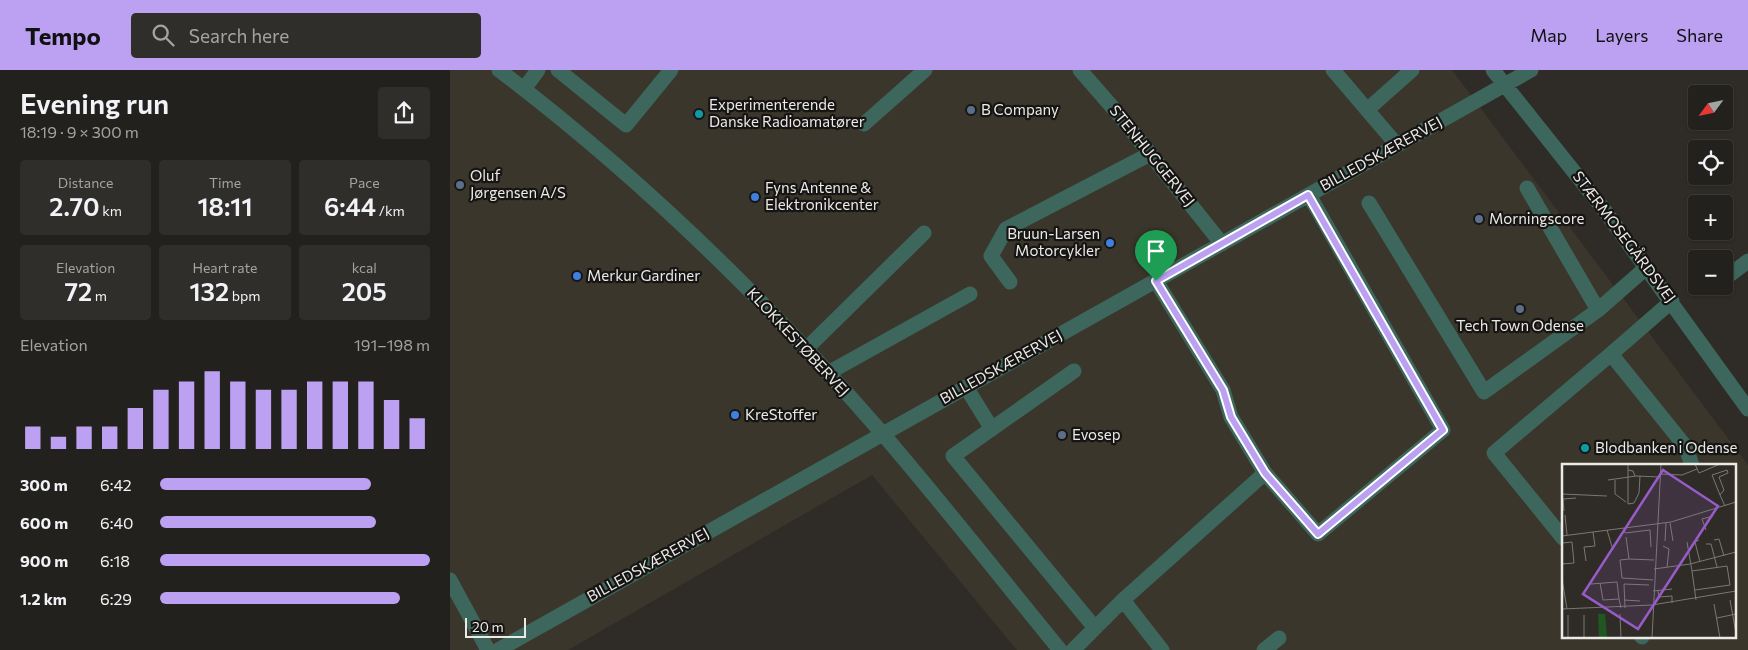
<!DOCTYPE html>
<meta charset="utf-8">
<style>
:root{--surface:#23211e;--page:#2f2e2b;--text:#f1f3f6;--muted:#a3a3a4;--line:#403e3c;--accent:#bca0f2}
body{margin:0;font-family:Commissioner,sans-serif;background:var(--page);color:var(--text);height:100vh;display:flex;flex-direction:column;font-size:19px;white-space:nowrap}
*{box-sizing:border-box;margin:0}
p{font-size:16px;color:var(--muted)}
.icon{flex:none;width:28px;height:28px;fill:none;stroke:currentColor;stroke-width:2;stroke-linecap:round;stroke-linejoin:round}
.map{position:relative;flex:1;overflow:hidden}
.panel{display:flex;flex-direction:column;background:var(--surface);width:450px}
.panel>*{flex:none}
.needle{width:32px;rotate:237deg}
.fabs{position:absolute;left:1238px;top:15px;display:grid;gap:10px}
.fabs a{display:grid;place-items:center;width:45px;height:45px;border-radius:5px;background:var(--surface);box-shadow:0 1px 4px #0004,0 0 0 1px var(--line);font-size:25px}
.scale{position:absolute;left:15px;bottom:12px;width:61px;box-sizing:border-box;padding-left:5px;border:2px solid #eceae7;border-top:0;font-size:14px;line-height:18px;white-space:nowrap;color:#eceae7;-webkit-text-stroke:4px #161513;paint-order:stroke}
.pin{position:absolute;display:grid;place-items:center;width:42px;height:42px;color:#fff;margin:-51px -21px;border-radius:50% 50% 50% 0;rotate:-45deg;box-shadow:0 0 5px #0007}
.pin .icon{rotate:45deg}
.round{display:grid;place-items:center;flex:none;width:52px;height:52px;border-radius:5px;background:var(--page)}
.overview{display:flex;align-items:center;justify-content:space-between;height:85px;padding:0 20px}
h1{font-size:28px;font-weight:600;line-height:38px}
.figures{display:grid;grid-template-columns:repeat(3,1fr);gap:8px;height:85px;padding:5px 20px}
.figures div{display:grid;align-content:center;border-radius:5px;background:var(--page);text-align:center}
.figures b{font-size:25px;font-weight:600}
.figures small{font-size:14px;font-weight:400}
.figures p{font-size:14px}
.chart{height:140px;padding:10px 20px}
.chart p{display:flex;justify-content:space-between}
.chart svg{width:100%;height:90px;margin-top:5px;stroke:var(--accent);stroke-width:6}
ul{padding:0 20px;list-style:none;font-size:16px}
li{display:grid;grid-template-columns:80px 60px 1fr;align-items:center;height:38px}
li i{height:12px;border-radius:6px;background:var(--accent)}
header{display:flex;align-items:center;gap:30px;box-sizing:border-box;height:70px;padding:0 25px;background:var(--accent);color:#111}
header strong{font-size:24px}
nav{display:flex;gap:28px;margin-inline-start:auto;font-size:18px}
.search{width:350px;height:45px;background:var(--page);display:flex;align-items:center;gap:12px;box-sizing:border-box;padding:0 18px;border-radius:5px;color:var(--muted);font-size:19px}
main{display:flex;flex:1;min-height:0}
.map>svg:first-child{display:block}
.built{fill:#3b362b;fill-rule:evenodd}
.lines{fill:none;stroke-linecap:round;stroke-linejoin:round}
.minor{stroke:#3d675d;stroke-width:15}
.route-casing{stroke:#fff;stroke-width:10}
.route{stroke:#bca0f2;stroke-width:6}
.service-dot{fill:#5c6f8a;stroke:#161513;stroke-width:2}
.culture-dot{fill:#0f9aa8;stroke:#161513;stroke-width:2}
.shop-dot{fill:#3f7fe0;stroke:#161513;stroke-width:2}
.labels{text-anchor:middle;stroke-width:4.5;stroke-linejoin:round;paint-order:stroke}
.poi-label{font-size:15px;fill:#eceae7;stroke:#161513;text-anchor:start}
.street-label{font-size:15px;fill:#eceae7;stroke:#161513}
.inset-road{fill:none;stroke:#7b7874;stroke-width:1}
.view{fill:#975cc9;fill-opacity:0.15;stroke:#975cc9;stroke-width:2.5}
.inset-edge{fill:none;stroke:#eceae7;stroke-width:2.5}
</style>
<header>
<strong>Tempo</strong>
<div class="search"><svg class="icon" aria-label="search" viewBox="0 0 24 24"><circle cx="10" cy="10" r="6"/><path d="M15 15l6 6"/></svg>Search here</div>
<nav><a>Map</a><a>Layers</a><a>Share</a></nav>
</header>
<main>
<section class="panel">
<div class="overview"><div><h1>Evening run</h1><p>18:19 · 9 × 300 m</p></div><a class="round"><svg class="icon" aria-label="share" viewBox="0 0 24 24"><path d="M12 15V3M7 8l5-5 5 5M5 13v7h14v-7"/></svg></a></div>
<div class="figures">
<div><p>Distance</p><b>2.70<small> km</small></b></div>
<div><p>Time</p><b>18:11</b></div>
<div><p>Pace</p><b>6:44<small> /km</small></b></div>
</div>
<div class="figures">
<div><p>Elevation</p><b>72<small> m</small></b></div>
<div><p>Heart rate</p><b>132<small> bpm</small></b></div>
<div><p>kcal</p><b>205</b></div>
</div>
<div class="chart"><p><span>Elevation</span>191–198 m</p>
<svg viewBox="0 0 160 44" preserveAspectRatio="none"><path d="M5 44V33M15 44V38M25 44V33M35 44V33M45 44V24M55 44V15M65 44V11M75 44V6M85 44V11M95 44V15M105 44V15M115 44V11M125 44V11M135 44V11M145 44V20M155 44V29"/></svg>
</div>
<ul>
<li><b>300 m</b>6:42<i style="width:78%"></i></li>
<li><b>600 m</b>6:40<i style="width:80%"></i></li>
<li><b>900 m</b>6:18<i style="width:100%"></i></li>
<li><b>1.2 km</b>6:29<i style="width:89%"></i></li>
</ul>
</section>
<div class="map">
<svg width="1298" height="580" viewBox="0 0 1298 580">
<rect width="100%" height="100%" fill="#2f2c28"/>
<path class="built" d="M0,0H1002L1298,395V580H567L422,405L118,580H0ZM1113,395H1284V566H1113Z"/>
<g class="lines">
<path class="minor" d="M49,0C189,106 317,231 432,363C493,434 551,508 610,580
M108,0L176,55L221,0
M630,0L670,46L772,174
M883,0L947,75
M1043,0L1152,137L1298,339
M74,19L88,0
M917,40L962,0
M414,54L475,0
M1077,118L1148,240
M919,133L1034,322L1148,240L1197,197
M1274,209L1298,191
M560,212L541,186L556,159L700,84
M1222,231L1161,284L1235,376L1242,395
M356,279L474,163
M378,303L520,224
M516,317L542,359
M815,403L868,464L993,360L859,125
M1113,468L1044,383L1161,284
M0,510L38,580
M673,530L815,403L781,347L773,320L706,211
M645,558L673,530L712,580
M1191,566L1192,567
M48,580L1081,0
M623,580L645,558L503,386L624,301
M814,580L829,568"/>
</g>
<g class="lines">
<defs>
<path id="route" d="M858,125L993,360L868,464L815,403L781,347L773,320L706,211Z"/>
</defs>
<use href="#route" class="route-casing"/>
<use href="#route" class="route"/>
</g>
<g class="service-dot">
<circle cx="521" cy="40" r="5"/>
<circle cx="10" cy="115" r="5"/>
<circle cx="1029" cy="149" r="5"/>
<circle cx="1070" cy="239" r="5"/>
<circle cx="612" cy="365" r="5"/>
</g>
<g class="culture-dot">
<circle cx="249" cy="44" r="5"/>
<circle cx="1135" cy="378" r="5"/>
</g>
<g class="shop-dot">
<circle cx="305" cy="127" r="5"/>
<circle cx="660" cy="173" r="5"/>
<circle cx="127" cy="206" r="5"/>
<circle cx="285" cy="345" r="5"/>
</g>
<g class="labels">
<g class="poi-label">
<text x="259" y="40">Experimenterende<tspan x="259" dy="17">Danske Radioamatører</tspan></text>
<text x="531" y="45">B Company</text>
<text x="20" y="111">Oluf<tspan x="20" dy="17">Jørgensen A/S</tspan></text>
<text x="315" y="123">Fyns Antenne &amp;<tspan x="315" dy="17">Elektronikcenter</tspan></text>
<text x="1039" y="154">Morningscore</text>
<text x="650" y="169" text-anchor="end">Bruun-Larsen<tspan x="650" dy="17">Motorcykler</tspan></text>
<text x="137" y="211">Merkur Gardiner</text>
<text x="1070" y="261" text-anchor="middle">Tech Town Odense</text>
<text x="295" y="350">KreStoffer</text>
<text x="622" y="370">Evosep</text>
<text x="1145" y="383">Blodbanken i Odense</text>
</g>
<g class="street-label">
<text transform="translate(931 84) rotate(-29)" y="5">BILLEDSKÆRERVEJ</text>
<text transform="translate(702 86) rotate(51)" y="5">STENHUGGERVEJ</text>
<text transform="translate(1174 167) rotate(53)" y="5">STÆRMOSEGÅRDSVEJ</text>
<text transform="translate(348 272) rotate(47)" y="5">KLOKKESTØBERVEJ</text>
<text transform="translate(551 297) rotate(-29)" y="5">BILLEDSKÆRERVEJ</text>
<text transform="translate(198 495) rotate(-29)" y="5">BILLEDSKÆRERVEJ</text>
</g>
</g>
<g transform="translate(1112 394)">
<rect width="174" height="174" fill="#2f2c28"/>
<path d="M36,150H43L45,174H37Z" fill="#205720"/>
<path class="inset-road" d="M66,0V6L71,7L73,12M133,0L137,9L158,0M66,6V40L72,39L77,29L78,12M98,10L120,11L135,5M46,16L74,12L98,13M53,16V30L64,38M0,30L45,32M158,31L162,26L157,13L166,9L165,6L150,11L158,31L163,42M2,47L1,35L14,34M3,51L5,71M108,59L111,77M62,64L63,69L88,66L89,83M45,66L51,86M144,66L140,55L151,52M0,72L109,58L174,38M64,73L67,95L92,96M137,76L133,78L138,98M152,76L157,75L162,92M103,77L104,59M125,78L130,107M0,79L10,78L12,99L0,100M144,80H149L155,103M101,82L107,85L105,103M67,95L58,96L60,114L91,116M24,97L22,83L33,82L31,68M92,105L128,100L174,88M0,115L5,145M38,119L41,136L57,135L59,144M29,120L55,118L57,135M133,126L168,121L165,102L130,107L134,136M91,127L110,125M96,127L97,133L110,132V139M62,136L78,137M168,136L174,169M152,140L158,174M63,144L62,120L87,121M0,145L90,141L174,127M58,150L59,174M6,151V174M22,151V174M155,154L174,150M90,174L99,0"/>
<path class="view" d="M101,6L156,42L76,165L21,130Z"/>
<rect width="174" height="174" class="inset-edge"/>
</g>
</svg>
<div class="fabs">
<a><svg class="needle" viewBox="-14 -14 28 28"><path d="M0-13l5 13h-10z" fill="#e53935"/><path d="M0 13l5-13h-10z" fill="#a3a3a4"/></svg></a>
<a><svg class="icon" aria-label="locate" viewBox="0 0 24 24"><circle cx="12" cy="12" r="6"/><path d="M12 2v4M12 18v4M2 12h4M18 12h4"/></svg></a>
<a>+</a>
<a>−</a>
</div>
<div class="scale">20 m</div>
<div class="pin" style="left:706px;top:211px;background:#1e9e55"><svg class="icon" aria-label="arrive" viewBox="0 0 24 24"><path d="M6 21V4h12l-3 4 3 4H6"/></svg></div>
</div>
</main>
